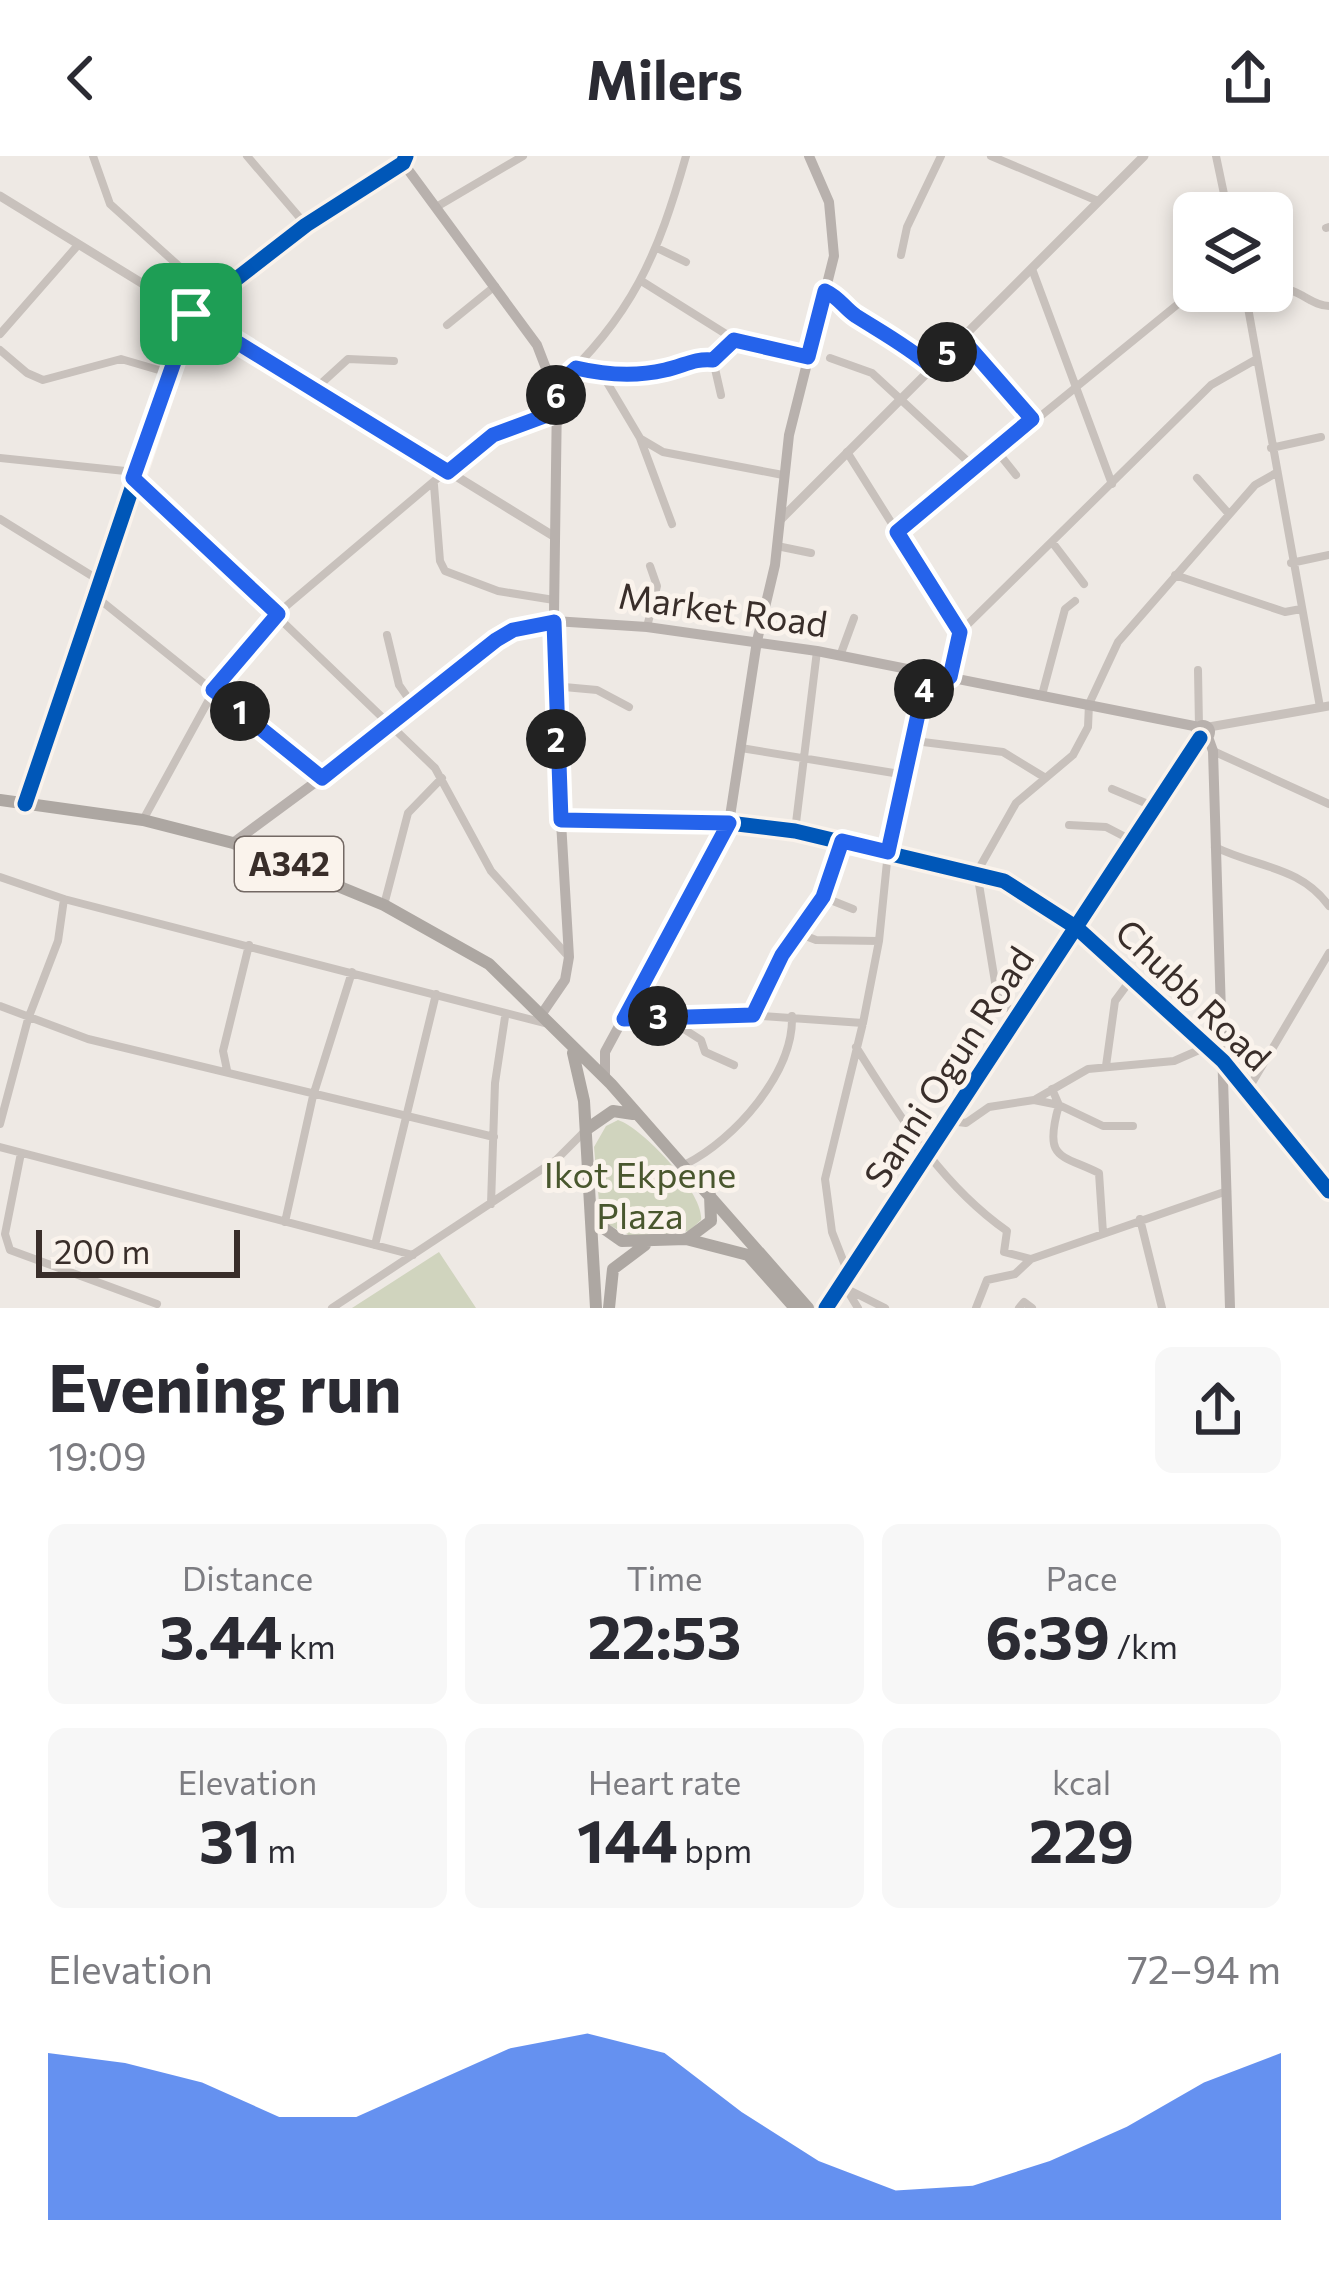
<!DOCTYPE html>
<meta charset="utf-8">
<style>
:root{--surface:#fff;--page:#f7f7f7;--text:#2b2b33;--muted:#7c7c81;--accent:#2563eb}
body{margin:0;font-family:Commissioner,sans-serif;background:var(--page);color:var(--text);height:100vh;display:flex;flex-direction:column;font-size:45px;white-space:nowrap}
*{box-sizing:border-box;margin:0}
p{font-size:39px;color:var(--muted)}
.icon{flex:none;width:66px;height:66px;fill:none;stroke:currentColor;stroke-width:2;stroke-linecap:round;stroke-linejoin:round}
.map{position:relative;height:1152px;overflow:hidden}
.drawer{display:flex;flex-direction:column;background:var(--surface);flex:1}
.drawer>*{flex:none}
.controls{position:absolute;left:1173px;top:36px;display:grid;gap:24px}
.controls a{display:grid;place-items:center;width:120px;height:120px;border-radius:18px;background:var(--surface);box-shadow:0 6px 18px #0003;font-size:60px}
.scale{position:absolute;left:36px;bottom:30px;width:204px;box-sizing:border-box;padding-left:12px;border:6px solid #392e2a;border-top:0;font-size:33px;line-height:42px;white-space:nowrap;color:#392e2a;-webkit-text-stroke:9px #faf3ec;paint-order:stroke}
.pin{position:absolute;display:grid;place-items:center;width:102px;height:102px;color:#fff;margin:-51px;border-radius:24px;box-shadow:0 6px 18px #0006}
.km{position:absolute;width:60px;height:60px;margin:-30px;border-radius:50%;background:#222;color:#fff;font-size:33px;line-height:60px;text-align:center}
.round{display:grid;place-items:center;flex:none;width:126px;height:126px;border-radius:18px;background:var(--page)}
.summary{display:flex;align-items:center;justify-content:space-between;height:204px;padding:0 48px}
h1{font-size:66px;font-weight:700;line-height:90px}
.metrics{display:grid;grid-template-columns:repeat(3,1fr);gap:18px;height:204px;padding:12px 48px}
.metrics div{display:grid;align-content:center;border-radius:18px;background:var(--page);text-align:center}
.metrics b{font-size:60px;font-weight:700}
.metrics small{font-size:33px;font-weight:400}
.metrics p{font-size:33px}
.chart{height:336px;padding:24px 48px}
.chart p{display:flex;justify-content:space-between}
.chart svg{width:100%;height:216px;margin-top:12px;fill:var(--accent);opacity:.7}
header{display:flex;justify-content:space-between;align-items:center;height:156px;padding:0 48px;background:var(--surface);font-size:54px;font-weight:700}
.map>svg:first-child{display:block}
.green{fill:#d0d4be}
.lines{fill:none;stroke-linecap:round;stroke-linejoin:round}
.minor{stroke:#c8c1bc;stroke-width:8}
.tertiary{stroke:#c8c1bc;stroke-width:9}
.secondary{stroke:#b8b1ad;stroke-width:10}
.trunk{stroke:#ada7a2;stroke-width:12}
.cycleway-casing{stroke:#faf3ec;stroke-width:22}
.cycleway{stroke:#0057b8;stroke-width:15}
.route-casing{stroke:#fff;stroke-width:24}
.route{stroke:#2563eb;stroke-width:15}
.labels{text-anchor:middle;stroke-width:10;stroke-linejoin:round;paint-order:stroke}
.shield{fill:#faf3ec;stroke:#736964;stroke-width:3}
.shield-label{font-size:33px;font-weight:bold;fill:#392e2a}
.street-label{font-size:36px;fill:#392e2a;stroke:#faf3ec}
.park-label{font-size:36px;fill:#49572e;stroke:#faf3ec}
</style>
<header><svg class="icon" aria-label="back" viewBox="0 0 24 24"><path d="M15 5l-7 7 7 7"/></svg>Milers<svg class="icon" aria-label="share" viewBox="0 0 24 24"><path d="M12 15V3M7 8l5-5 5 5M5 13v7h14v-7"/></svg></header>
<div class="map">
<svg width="1329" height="1152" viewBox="0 0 1329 1152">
<rect width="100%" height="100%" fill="#eee9e4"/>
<path class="green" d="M618,964C643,972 705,1038 701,1064L689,1075L634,1082L609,1069L599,1046L594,991L606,970Z
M439,1096L476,1152H352Z"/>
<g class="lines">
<path class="minor" d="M93,0L110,48L211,139
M247,0L306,69
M991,0L1098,45
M1216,0L1228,57
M438,50L523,0
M1326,72L1329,71
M657,92L686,106
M901,99L907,71L941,0
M1032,113L1112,328
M643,126L745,190L808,201
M1272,132C1299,130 1310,150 1329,150
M825,135C840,142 844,152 856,160C883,177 907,189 932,211
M1245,135L1320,551
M447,169L495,130
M0,178L78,89
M962,183L1032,263
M0,194L27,217L43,224L121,203L169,217
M830,202L872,217L975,312
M713,203L734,184
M576,211C606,219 635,221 665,214C683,210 694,202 713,204L721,239
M602,218L640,282L672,368
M554,232C632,161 658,99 686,0
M314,234L348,203L394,205
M641,283L663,296L783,319
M1271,292L1321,281
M996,294L1016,319
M847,296L960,476
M0,302L135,316
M133,322L435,612L491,715L568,800
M1197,322L1229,358
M434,329L440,405L445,415L498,435L554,444
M0,363L97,423
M897,377L1194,135
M1052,386L1084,428
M777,390L811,397
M1291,407L1329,399
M1175,419L1285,456L1301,453
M94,439L322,622
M647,471L657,430L650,410
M387,479L399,529L413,549
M840,500L854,462
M1198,514L1199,571
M950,521L960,476L1211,229L1255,204
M553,530L597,534L629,551
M1042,539L1065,453L1075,445
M915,585L1003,596L1044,621
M741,592L906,619
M1213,595L1329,648
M1112,633L1155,651
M143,664L223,518L278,457L478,288L500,275L557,256
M1069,669L1106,671L1133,685
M795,675L817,495
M1215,691C1258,712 1300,710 1329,750
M0,721L64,743L548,868
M823,741L853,753
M384,749L408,657L442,622
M798,777L816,784L879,785
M0,850L88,883L494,981
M753,858L782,799L823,741L842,685
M665,861L701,884L705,896L734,909
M1019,861L1000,845L996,832L977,716L1016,647L1073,599L1088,571L1089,548L1118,486L1255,329L1276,317
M624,863L721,857L863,867
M856,891C899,959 940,1028 1007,1075L1004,1096L1031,1103
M1106,910L1115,845L1132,822
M227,914L223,895L249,789
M1249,932L1329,797
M1052,933L1059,949C1043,1005 1061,998 1099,1017L1103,1077
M1036,943L1088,913L1174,905L1206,891
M951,965L966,967L989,951L1034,944L1059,949L1103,970H1133
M0,968L28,863L58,785L64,743
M0,991L413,1099
M21,997L5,1078L10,1094L157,1148
M686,1008C734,984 794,917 792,860
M491,1048L495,927L505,861
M1140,1063L1162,1152
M285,1066L313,940L352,816
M375,1089L436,838
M848,1117L832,1076L825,1023L863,867L879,785L888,696L927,517
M841,1130L885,1152
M847,1134L858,1152
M332,1152L556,1004L586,974
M826,1152L1200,582
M976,1152L987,1124L1015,1118L1031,1103L1227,1035
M1019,1152L1024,1146L1032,1152"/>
<path class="tertiary" d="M0,40L555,381
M781,363L1144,0
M1209,571L1329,550
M25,648L191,158L306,69L403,7
M561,664L729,667L795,675L1004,725L1077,772L1223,905L1329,1035"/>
<path class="secondary" d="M398,0L537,189L557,241L553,530L569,801L565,824L541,859
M1196 576a7 7 0 1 1 14 0a7 7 0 1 1-14 0Z
M1208,581L1213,595L1230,1152
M233,687L393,569L496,484L513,474L554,465L647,471L817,495L1199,571
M605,922V896L729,667L757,485L775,409L789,279L834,100L829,46L809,0"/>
<path class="trunk" d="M0,644L143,664L233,687L384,749L489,808L611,928L808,1152
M573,897L584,945L596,1152
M587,973L613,955L633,958
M595,1057L602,1071L622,1085L686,1083L748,1099L795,1152
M687,1083L711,1065L710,1039
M609,1152L613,1113L645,1089"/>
<defs>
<path id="cycleway" d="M25,648L191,158L306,69L403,7L406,0
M561,664L729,667L795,675L1004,725L1077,772L1223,905L1329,1035
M826,1152L1200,582"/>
</defs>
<use href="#cycleway" class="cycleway-casing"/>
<use href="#cycleway" class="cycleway"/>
</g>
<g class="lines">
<defs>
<path id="route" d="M825,135C840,142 844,152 856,160C883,177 907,190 932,211L962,183L1032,263L897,376L960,476L950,521L927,517L888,696L842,685L823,741L782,799L753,859L624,863L729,667L561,664L554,466L513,474L496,484L322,622L213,534L278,458L133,322L191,158L448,316L493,279L558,255L554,232L576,212C606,219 635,221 665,214C684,210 694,202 713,204L734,184L808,201Z"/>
</defs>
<use href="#route" class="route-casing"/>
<use href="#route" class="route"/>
</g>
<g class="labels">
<rect class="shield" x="235" y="681" width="108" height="54" rx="9"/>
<g class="shield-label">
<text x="289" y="720">A342</text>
</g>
<g class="street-label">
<text transform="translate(723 454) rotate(8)" y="13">Market Road</text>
<text transform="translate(1193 839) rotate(44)" y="13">Chubb Road</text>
<text transform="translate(949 911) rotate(-57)" y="13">Sanni Ogun Road</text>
</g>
<g class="park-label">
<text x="640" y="1032">Ikot Ekpene<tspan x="640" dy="41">Plaza</tspan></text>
</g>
</g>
</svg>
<div class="controls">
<a><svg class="icon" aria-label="layers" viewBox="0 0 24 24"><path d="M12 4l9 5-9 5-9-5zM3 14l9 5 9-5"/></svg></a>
</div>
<div class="scale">200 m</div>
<div class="pin" style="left:191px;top:158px;background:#1e9e55"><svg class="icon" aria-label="arrive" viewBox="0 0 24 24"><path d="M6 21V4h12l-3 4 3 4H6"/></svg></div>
<b class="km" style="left:240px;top:555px">1</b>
<b class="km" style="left:556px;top:583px">2</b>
<b class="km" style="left:658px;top:860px">3</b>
<b class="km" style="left:924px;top:533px">4</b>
<b class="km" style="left:947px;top:196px">5</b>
<b class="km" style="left:556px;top:239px">6</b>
</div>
<section class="drawer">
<div class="summary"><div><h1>Evening run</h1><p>19:09</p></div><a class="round"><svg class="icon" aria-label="share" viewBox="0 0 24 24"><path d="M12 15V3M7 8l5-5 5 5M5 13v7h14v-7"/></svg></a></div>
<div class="metrics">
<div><p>Distance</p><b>3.44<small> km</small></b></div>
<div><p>Time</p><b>22:53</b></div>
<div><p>Pace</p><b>6:39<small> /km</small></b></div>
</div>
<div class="metrics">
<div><p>Elevation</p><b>31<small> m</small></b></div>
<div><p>Heart rate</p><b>144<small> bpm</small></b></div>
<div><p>kcal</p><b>229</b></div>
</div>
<div class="chart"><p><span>Elevation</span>72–94 m</p>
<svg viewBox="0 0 160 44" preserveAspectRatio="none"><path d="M0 44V10L10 12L20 16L30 23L40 23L50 16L60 9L70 6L80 10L90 22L100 32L110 38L120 37L130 32L140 25L150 16L160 10V44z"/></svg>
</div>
</section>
